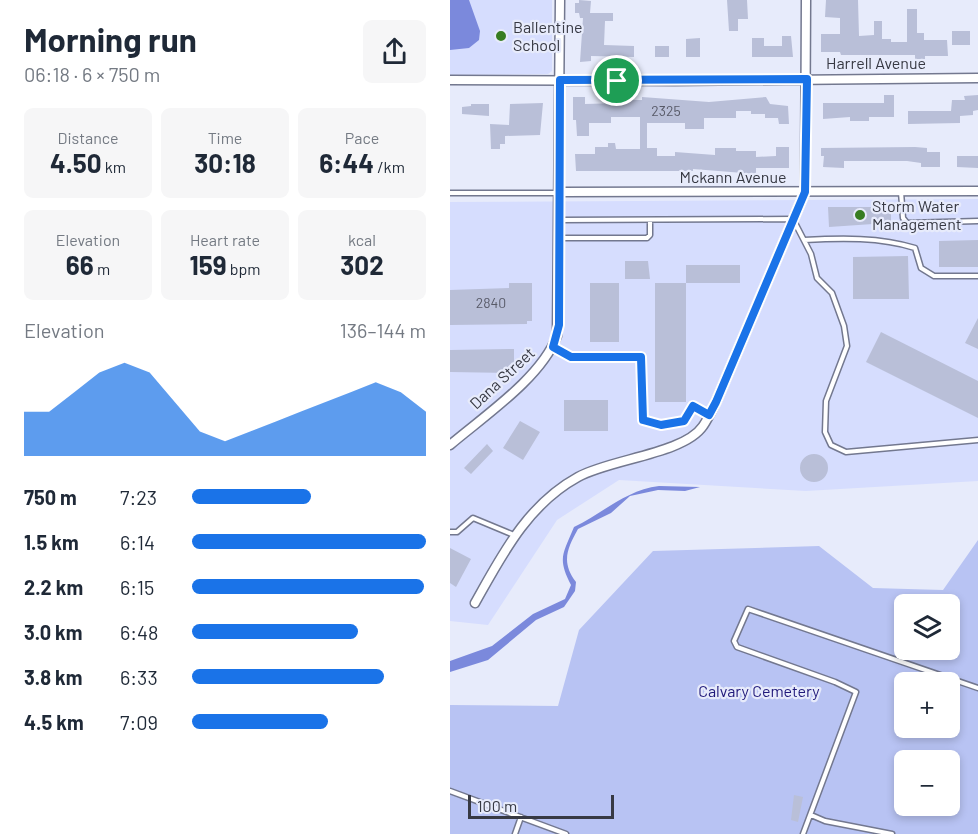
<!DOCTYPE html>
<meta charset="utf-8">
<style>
:root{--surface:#fff;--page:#f6f6f7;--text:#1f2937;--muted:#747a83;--accent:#1a73e8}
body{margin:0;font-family:Barlow,sans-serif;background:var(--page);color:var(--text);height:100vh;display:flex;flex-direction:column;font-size:22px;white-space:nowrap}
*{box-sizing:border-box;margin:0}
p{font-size:20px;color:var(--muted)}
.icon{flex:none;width:33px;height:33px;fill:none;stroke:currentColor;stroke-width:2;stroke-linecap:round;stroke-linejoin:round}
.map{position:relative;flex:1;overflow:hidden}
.side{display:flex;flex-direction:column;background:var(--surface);width:450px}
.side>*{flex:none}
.tools{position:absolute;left:444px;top:594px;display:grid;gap:12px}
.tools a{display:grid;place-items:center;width:66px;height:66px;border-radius:9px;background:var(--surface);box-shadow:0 3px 9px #0003;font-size:30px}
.scale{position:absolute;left:18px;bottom:15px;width:146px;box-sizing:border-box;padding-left:6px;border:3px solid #373943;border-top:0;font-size:16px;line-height:21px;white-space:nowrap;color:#373943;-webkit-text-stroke:4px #e7ebfb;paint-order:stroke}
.pin{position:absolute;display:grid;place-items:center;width:51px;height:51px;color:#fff;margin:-26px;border:3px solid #fff;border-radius:50%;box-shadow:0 2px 6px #0007}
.round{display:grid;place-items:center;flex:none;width:63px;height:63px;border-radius:9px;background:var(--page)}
.head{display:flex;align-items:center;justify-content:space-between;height:102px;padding:0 24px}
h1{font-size:33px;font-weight:700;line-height:45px}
.metrics{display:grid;grid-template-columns:repeat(3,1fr);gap:9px;height:102px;padding:6px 24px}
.metrics div{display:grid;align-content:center;border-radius:9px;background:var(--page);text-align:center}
.metrics b{font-size:26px;font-weight:700}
.metrics small{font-size:16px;font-weight:400}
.metrics p{font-size:16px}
.chart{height:168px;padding:12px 24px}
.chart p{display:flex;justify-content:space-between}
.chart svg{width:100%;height:108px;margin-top:6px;fill:var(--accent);opacity:.7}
ul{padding:0 24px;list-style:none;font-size:20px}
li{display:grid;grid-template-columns:96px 72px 1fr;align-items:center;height:45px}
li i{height:15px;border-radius:8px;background:var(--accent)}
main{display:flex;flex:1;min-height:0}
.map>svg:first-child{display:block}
.built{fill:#d6ddfe}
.green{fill:#b8c3f3;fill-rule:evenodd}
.water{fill:#7b89dc}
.building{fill:#b9bfd8}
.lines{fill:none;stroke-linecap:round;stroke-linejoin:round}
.service-casing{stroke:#73788f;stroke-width:7}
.minor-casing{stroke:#73788f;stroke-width:11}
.service{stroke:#fff;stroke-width:4}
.minor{stroke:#fff;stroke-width:8}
.route-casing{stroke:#fff;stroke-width:12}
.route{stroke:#1a73e8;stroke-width:8}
.poi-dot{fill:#377d21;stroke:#e7ebfb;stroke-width:2}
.labels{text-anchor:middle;stroke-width:4.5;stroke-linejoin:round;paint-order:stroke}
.number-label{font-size:14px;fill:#585a68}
.poi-label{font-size:16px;fill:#373943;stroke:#e7ebfb;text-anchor:start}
.street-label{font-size:16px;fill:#373943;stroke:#e7ebfb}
.park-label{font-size:16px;fill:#20197a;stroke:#e7ebfb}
</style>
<main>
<section class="side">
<div class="head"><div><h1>Morning run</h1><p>06:18 · 6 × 750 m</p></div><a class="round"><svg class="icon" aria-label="share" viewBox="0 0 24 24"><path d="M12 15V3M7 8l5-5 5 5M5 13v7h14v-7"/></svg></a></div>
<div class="metrics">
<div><p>Distance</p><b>4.50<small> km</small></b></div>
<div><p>Time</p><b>30:18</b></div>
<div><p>Pace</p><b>6:44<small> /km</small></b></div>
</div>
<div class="metrics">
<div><p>Elevation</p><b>66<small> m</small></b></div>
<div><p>Heart rate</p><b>159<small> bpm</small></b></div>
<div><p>kcal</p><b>302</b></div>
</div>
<div class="chart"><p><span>Elevation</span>136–144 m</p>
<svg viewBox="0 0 160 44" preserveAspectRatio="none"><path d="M0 44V26L10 26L20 18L30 10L40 6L50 10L60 22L70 34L80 38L90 34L100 30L110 26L120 22L130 18L140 14L150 18L160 26V44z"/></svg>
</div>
<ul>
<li><b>750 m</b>7:23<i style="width:51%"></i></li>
<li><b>1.5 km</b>6:14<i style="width:100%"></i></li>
<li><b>2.2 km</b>6:15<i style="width:99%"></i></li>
<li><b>3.0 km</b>6:48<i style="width:71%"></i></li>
<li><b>3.8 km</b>6:33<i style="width:82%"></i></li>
<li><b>4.5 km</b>7:09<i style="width:58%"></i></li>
</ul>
</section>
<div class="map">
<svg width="528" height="834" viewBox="0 0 528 834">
<rect width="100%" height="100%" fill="#e7ebfb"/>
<path class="built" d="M0,0H102V71L98,74L0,75Z
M528,199V481L356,491L169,480L107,520L38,625L0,621V202Z"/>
<path class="green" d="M528,540V834H0V705L108,706L129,630L203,551L369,546L423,588L493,590ZM454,604H500V650H454ZM454,682H500V728H454ZM454,760H500V806H454Z"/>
<path class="water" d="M0,0H19L30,31L29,40L19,48L0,50Z
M209,486L250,487L235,491L208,490L180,496L161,513L128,529C117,549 111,562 126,582L125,591L114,607L86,620L38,660L0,672V661L42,646L83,614L115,599L121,585C107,558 113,554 124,527C153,513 176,490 209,486Z"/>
<path class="building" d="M129,0L141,1L140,13H163V21H155L154,45L184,46V57L141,56V61L130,62L133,18H130L129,13H125V3H129Z
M277,0H297L298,19H288V31H279Z
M376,0H408L409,36L424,35V21H432V39H441V42H457V9H467V33H474V40H497L498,56H475V59H465V55H391L390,52H371V34H390V18L375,17Z
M502,31H520V45H502Z
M332,36H341L343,57H302V38H314V46H332Z
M250,38V57H236V39Z
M205,46H219V57H205Z
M434,95H444V117H419V121H400V117L373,119V103H434Z
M528,95V110L523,111V115L510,116V123L458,124V111H501L502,100H515L514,96Z
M123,97H135V104L170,103V100H192V97L259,102L316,97L320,104L338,106L339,124H329L328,118H315V114H301V111H286V118H254V129H235V123H197V148H207V156H225V152L265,155V148H286V151H306V157L326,156V147H339V168H306V174L243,169V171H126L125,154H145V147H158V143H165L166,149H190V117H161V123H139V136H127L126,120H123Z
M93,103L90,135L55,136V144H50V149H41L40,124L59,125L60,104Z
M21,104H39V116L12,114V107L21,106Z
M465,147L477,148V152H490V167H471V163L457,161H394V168L373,167L374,156H371V148Z
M507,156H528V168L507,167Z
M378,207H441V226L423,227V224L379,227Z
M528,240V267H489V241Z
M458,256L459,299H403V257Z
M175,261H198L200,279H175Z
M236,265H290V283H236Z
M59,283H82V321H77V324L0,325V290L59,288Z
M140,283H169V342H140Z
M205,283H236V402H205Z
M528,318V349L515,343Z
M431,332L528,381V418L416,362Z
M64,349V373L0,372V350Z
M114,400H158V431H114Z
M70,421L90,432L73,460L53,448Z
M37,444L43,451L21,474L14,468Z
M350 468a14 14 0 1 1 28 0a14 14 0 1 1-28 0Z
M0,548L21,559L6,587L0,583Z
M344,795L353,797L348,822L341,820Z"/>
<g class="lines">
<defs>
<path id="service" d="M451,192L453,218L457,223L528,221
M0,193H107
M110,220L343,219L361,254L367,278L382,293L394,326L397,346L376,401L375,432L381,445L396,452L528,440
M110,238H197L200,235V220
M354,240C391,238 430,237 465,248L471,268L484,276H528
M103,347L121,357H191L193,420L211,425L234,421L243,406L258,414
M0,532H7L23,518L64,535
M0,791L116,834
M361,815L375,821L442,834
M65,834L71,817
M353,834L406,692L385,682L287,647L284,641L298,609L528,688"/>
<path id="minor" d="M0,80L225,81L528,78
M110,192L528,191
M0,445C34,416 91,378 107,336L110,0
M25,603C52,555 77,505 128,477C160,459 234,454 253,426C258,419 262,410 266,402L355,192L356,0"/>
</defs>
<use href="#service" class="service-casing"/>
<use href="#minor" class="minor-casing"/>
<use href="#service" class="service"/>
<use href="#minor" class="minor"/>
</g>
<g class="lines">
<defs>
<path id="route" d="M357,79L355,192L266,402L259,415L243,406L234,421L211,425L193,420L191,357H121L103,347L109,325L110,80Z"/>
</defs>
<use href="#route" class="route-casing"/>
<use href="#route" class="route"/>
</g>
<g class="poi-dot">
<circle cx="51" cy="36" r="6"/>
<circle cx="410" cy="215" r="6"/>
</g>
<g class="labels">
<g class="number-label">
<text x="216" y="116">2325</text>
<text x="41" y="308">2840</text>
</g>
<g class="poi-label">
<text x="63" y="33">Ballentine<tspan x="63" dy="18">School</tspan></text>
<text x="422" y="212">Storm Water<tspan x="422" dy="18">Management</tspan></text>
</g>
<g class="street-label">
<text x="426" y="69">Harrell Avenue</text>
<text x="283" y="183">Mckann Avenue</text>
<text transform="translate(52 378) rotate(-43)" y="6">Dana Street</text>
</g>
<g class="park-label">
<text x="309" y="697">Calvary Cemetery</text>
</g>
</g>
</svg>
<div class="tools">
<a><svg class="icon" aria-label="layers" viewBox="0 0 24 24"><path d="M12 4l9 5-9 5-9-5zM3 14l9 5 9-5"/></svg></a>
<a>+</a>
<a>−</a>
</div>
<div class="scale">100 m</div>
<div class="pin" style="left:167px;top:81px;background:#1e9e55"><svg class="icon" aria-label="arrive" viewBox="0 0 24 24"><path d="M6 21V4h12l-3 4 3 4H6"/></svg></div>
</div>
</main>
